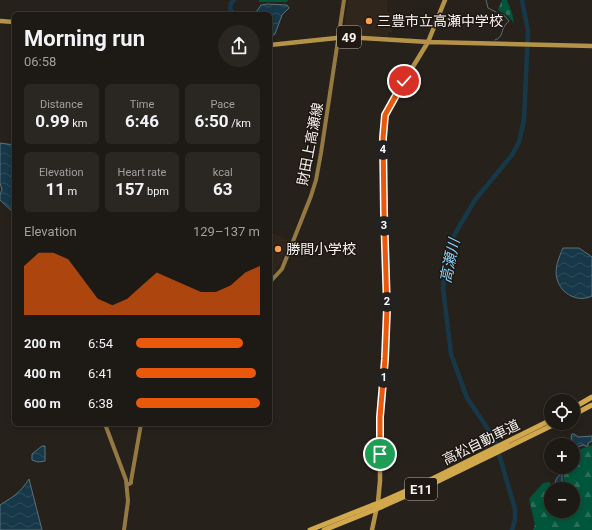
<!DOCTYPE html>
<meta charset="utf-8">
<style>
:root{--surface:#1d1914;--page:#2a2622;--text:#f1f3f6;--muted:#a0a0a0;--line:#3b3834;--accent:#ea580c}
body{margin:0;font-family:Roboto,"Noto Sans JP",sans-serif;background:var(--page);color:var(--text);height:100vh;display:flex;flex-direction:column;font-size:15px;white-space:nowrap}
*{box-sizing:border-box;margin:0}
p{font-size:13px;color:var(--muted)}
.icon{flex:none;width:22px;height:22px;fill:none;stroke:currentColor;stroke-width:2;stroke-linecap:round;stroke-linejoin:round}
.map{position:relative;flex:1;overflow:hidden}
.sheet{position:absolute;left:12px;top:12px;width:260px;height:414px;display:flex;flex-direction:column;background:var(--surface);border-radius:6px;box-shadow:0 2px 6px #0003,0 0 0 1px var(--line)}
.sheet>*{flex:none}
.fabs{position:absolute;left:544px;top:394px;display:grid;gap:8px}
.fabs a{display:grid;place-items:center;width:36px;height:36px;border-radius:50%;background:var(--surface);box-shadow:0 2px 6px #0003,0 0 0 1px var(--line);font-size:20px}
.pin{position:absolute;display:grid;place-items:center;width:34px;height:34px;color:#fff;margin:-17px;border:2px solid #fff;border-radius:50%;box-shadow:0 1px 4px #0007}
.km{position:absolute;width:20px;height:20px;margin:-10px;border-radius:50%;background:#222;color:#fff;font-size:11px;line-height:20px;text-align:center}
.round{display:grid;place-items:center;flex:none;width:42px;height:42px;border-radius:21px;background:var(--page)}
.headline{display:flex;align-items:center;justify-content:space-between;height:68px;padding:0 12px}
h1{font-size:22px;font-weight:700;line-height:30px}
.figures{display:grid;grid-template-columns:repeat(3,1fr);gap:6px;height:68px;padding:4px 12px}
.figures div{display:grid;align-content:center;border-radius:6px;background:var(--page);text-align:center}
.figures b{font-size:17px;font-weight:700}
.figures small{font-size:11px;font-weight:400}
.figures p{font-size:11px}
.chart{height:112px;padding:8px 12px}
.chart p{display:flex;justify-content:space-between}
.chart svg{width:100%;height:72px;margin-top:4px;fill:var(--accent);opacity:.7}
ul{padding:0 12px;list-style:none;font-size:13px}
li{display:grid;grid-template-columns:64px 48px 1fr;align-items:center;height:30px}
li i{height:10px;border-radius:5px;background:var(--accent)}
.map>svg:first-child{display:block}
.built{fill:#31261b}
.forest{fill:url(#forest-firs)}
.cemetery{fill:url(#cemetery-stones)}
.park{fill:url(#park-crowns)}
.water{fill:url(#water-waves);stroke:#5a707a}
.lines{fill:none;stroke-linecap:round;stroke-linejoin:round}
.stream{stroke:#5a707a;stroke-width:1}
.river{stroke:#173848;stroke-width:4.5}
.secondary{stroke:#947a42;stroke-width:4}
.primary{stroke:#b49248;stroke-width:4.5}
.motorway{stroke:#d1a84c;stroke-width:5}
.motorway-bridge{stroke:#d1a84c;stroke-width:5}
.route-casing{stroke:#fff;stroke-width:8}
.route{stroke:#ea580c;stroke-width:5}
.poi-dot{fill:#f99f4d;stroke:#1e1712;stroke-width:1.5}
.labels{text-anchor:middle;stroke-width:3;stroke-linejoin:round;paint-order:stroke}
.shield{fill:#1e1712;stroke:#b7b1ad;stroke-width:1}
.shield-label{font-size:13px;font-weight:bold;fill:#f8f3ef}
.poi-label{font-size:14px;fill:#f8f3ef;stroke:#1e1712;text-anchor:start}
.street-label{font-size:14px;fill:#f8f3ef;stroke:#1e1712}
.water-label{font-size:15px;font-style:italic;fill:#89d0f7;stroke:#1e1712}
</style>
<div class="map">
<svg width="592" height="530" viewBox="0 0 592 530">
<defs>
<pattern id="forest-firs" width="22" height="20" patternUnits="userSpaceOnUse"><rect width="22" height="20" fill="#00563b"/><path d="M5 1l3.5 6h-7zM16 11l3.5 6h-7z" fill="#266f58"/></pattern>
<pattern id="cemetery-stones" width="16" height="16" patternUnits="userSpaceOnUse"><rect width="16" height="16" fill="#00563b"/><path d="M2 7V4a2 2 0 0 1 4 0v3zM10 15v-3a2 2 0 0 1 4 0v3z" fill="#266f58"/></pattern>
<pattern id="park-crowns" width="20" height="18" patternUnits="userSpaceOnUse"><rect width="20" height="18" fill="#00563b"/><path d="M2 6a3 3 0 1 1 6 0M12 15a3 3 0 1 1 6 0" fill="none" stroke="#266f58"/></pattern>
<pattern id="water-waves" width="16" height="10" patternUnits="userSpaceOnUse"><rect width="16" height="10" fill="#173848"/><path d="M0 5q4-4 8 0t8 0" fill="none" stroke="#2e4c5a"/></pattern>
</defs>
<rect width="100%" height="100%" fill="#27211b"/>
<path class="built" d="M348,0H387V12L394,13L392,32H388V37L349,35L344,29Z
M270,232L290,241L283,258L275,272L270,277Z"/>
<path class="forest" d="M592,445V530H533L535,525L529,499L543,483L550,482L551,511H573V489H563L564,472L563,467H573V452Z"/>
<path class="cemetery" d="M502,0H507L512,13L514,23L507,15L498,10Z"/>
<path class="park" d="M259,0H288L287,2H259Z"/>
<path class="water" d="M267,4L287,5L289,8L282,15L275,34L270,38V14H250V13L257,11L261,5Z
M0,143L14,145V213L0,200V194L2,190L0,183Z
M563,248H579L592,257V296C578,303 561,294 557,279C554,269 559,257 563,248Z
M572,434H574L578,437L592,436V441L588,443V446H585L583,445L575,448L571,437Z
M42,446H45V461L38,462L32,460V454Z
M562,473V489H556C554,482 556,477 562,473Z
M29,479L42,530H0V505C14,496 19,494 29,479Z"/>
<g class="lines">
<path class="stream" d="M486,0L488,8L496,12
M495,40C503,37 501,32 504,27C505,25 507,23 509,21L505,16L498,13L496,20"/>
<path class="river" d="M234,14L230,9L231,3L234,0
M512,530L515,520V509L496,444L486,426L467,398L451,354L443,288L446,264L450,246L456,232L475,200L512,155L519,142L524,120L528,31L522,0"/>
<path class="secondary" d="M270,282L282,269L311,196L316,180L321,153L344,0
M105,424L126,480L128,501L124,530
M127,485L131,483V481L141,424"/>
<path class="primary" d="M0,21L14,22
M270,45L346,37L428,42L592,46
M372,530L378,502L380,481V417L386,343L387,308L383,150L385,120V115L392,101L428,42L445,0"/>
<path class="motorway" d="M573,408L592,397
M573,415L592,405
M381,502L426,482L551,420
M381,507L428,486L557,423
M310,530L373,505
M324,530L374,510"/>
<path class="motorway-bridge" d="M373,505L381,502
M374,510L381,507"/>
</g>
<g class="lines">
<defs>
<path id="route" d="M380,454V417L385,359L387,308L384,212L383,138L385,115L404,81"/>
</defs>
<use href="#route" class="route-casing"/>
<use href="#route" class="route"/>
</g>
<g class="poi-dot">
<circle cx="369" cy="21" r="4"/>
<circle cx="278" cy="249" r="4"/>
</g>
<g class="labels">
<g class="shield">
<rect x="337" y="26" width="24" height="22" rx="3"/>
<rect x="405" y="478" width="32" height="22" rx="3"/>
</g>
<g class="shield-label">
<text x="349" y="42">49</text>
<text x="421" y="494">E11</text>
</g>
<g class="poi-label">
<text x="377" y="26">三豊市立高瀬中学校</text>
<text x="286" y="254">勝間小学校</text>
</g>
<g class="street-label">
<text transform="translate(310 144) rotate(-79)" y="5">財田上高瀬線</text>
<text transform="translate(481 442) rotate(-26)" y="5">高松自動車道</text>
</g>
<g class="water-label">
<text transform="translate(450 261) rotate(-78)" y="5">高瀬川</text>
</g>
</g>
</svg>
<div class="fabs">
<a><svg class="icon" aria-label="locate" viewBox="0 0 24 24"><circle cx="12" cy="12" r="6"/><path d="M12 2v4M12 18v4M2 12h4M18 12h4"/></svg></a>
<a>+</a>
<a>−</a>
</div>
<div class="pin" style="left:380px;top:454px;background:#1e9e55"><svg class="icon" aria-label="arrive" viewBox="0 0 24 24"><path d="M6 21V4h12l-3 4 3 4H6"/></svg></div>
<div class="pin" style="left:404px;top:81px;background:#d93025"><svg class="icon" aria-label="check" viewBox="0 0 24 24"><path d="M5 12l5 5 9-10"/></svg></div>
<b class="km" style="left:384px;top:378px">1</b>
<b class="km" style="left:387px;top:302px">2</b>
<b class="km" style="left:384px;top:226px">3</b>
<b class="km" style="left:383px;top:150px">4</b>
<section class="sheet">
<div class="headline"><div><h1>Morning run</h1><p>06:58</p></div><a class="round"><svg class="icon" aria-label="share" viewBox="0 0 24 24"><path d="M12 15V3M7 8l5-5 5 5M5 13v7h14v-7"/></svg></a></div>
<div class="figures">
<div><p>Distance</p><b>0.99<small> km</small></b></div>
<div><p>Time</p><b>6:46</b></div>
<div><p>Pace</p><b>6:50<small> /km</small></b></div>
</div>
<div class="figures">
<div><p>Elevation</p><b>11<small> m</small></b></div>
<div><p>Heart rate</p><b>157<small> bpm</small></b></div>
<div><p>kcal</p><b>63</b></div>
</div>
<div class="chart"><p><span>Elevation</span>129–137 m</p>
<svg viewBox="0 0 160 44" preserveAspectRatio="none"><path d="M0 44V14L10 6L20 6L30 10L40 22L50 34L60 38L70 34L80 26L90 18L100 22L110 26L120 30L130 30L140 26L150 18L160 14V44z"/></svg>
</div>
<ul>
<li><b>200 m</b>6:54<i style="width:86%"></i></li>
<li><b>400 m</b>6:41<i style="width:97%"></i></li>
<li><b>600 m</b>6:38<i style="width:100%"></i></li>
</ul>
</section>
</div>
